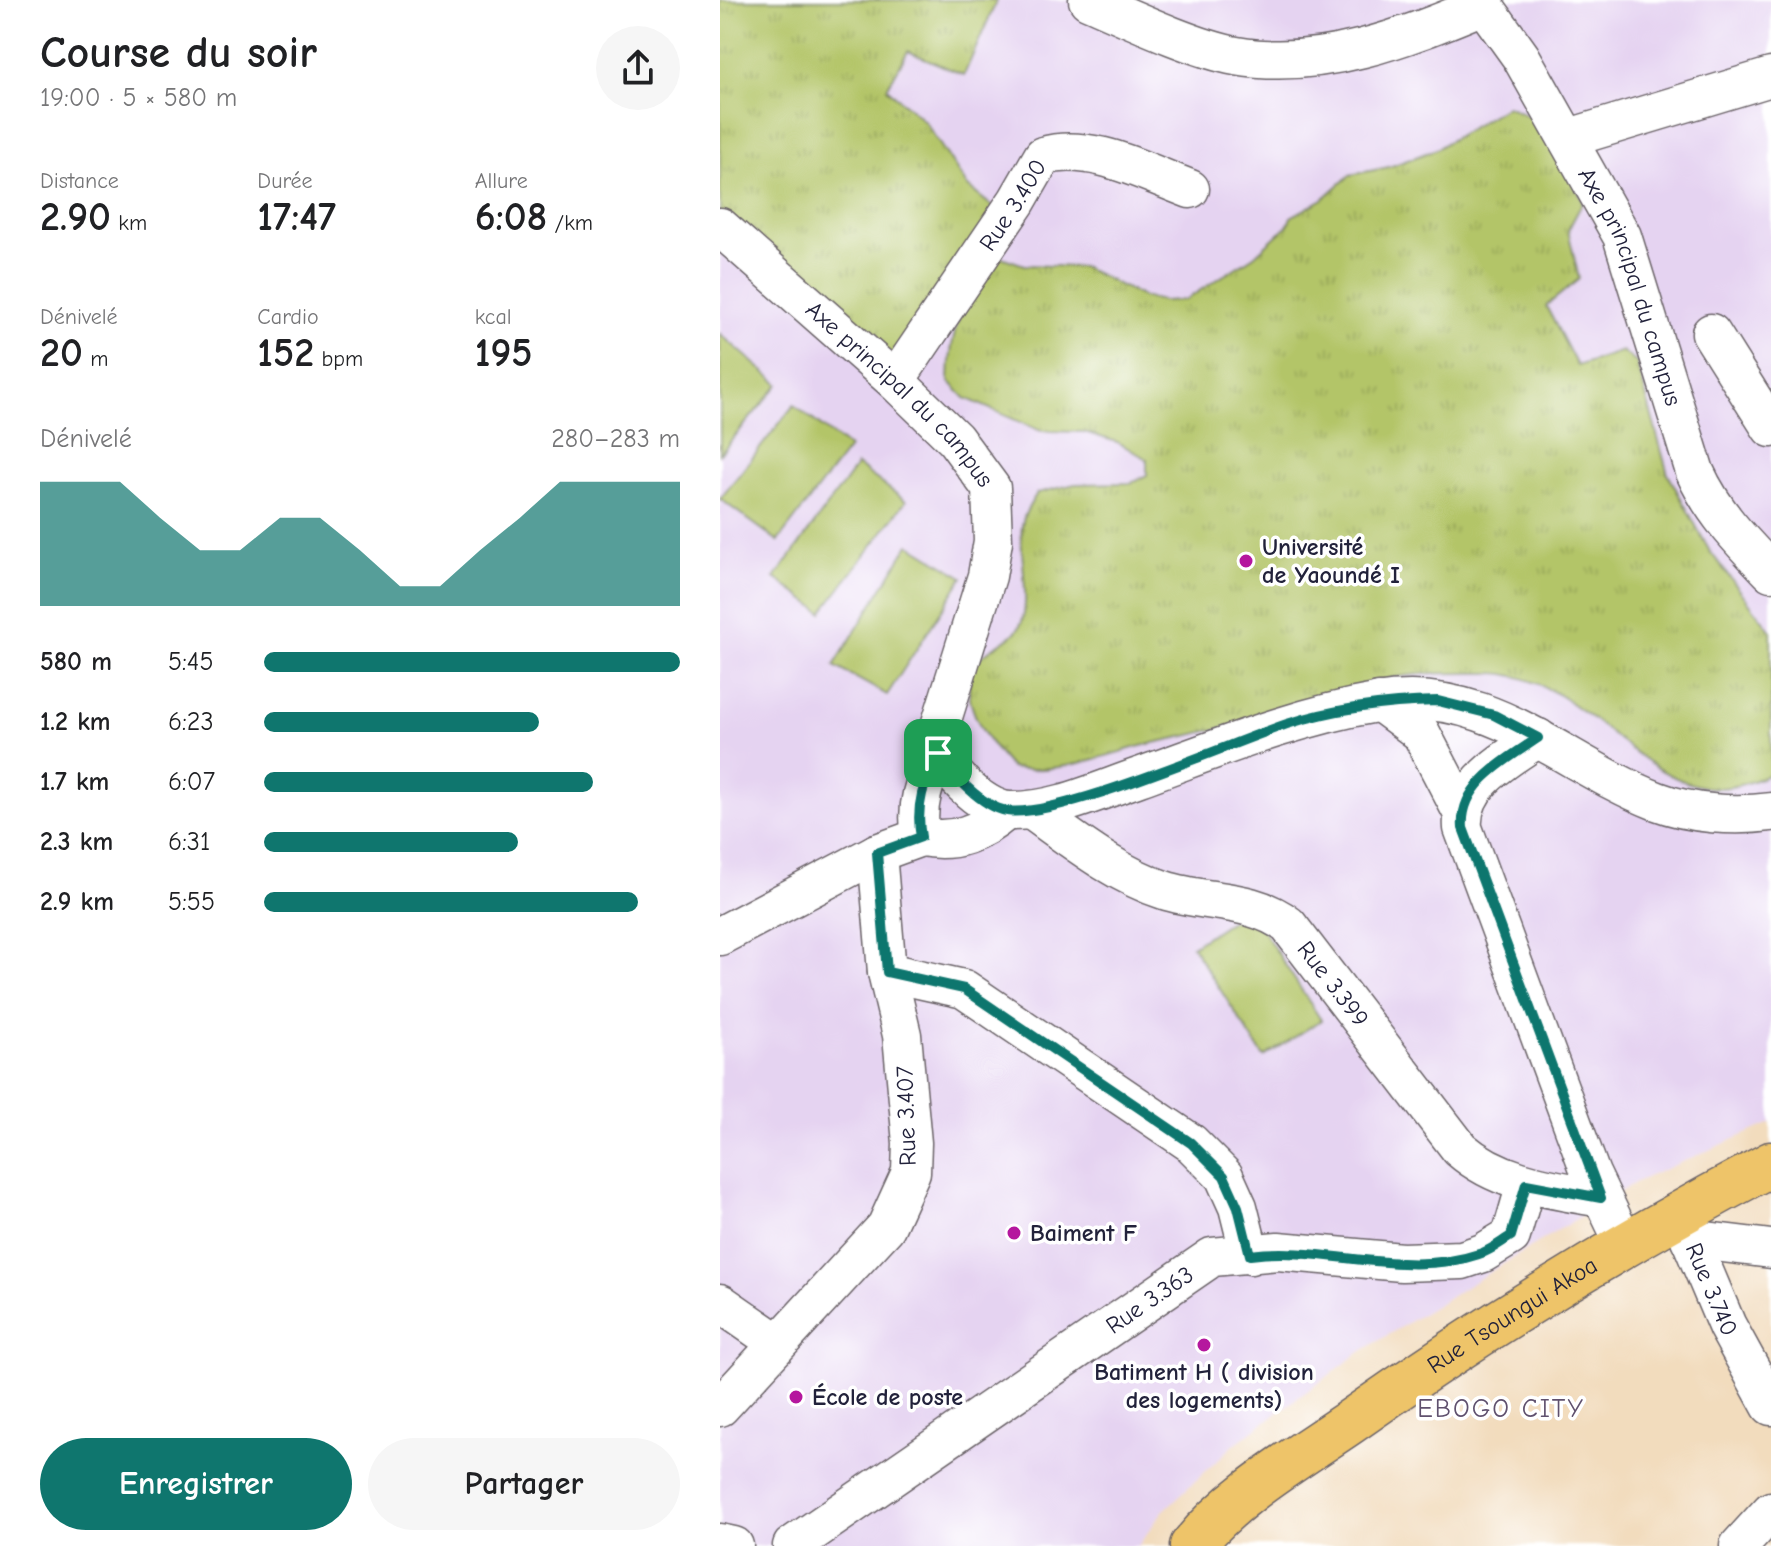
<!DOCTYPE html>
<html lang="fr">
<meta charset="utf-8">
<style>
:root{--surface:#fff;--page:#f6f6f6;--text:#202124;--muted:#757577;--accent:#0f766e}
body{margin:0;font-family:"Comic Neue",sans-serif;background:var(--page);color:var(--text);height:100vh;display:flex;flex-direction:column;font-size:30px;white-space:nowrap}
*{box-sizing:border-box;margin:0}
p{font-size:26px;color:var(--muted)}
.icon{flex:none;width:44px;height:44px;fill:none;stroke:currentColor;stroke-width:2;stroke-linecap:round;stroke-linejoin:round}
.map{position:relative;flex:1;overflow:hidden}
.sheet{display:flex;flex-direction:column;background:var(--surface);width:720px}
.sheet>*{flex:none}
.pin{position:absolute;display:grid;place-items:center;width:68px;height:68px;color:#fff;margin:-34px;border-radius:16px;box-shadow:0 4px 12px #0006}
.round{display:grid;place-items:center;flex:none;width:84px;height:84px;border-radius:42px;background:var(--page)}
.summary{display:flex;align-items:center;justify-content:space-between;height:136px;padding:0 40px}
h1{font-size:44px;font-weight:700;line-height:60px}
.stats{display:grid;grid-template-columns:repeat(3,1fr);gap:12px;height:136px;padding:8px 40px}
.stats div{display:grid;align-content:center}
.stats b{font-size:40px;font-weight:700}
.stats small{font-size:22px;font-weight:400}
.stats p{font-size:22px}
.chart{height:224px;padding:16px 40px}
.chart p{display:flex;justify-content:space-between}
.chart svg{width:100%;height:144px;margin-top:8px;fill:var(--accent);opacity:.7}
.action{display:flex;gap:16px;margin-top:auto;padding:16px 40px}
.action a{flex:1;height:92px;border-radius:48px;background:var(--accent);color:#fff;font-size:32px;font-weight:700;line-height:92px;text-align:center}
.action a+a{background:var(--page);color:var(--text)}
ul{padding:0 40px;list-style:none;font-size:26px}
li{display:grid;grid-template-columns:128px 96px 1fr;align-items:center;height:60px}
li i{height:20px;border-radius:10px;background:var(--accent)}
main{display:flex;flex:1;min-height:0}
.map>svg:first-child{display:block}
.built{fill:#e5d3f1}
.grass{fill:url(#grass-tufts);stroke:#6a7452;stroke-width:2}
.green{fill:#b3c568;stroke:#6a7452;stroke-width:2}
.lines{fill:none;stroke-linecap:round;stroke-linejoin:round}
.minor-casing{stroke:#6b6368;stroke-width:41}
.major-casing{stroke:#6b6368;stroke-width:47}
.minor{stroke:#fff;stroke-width:38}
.major{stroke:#eec469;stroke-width:44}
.route-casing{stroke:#fff;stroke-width:16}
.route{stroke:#0f766e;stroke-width:10}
.poi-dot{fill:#b5179e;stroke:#fff;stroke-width:3}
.labels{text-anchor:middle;stroke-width:7;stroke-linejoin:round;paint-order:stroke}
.street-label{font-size:24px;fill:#22223b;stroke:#fff}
.poi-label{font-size:24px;font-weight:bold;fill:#22223b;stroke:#fff;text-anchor:start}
.neighbourhood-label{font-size:26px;letter-spacing:2px;fill:#60516e;stroke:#fff}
</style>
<main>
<section class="sheet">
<div class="summary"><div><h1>Course du soir</h1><p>19:00 · 5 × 580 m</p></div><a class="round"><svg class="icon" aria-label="share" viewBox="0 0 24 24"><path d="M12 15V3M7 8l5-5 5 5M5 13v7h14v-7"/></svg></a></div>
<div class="stats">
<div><p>Distance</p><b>2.90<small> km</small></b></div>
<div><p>Durée</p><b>17:47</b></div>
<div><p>Allure</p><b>6:08<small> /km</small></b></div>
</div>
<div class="stats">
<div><p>Dénivelé</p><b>20<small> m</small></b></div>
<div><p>Cardio</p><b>152<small> bpm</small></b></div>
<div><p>kcal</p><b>195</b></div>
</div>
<div class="chart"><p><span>Dénivelé</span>280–283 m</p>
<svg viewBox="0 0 160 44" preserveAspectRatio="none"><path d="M0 44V6L10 6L20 6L30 17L40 27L50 27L60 17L70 17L80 27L90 38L100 38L110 27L120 17L130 6L140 6L150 6L160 6V44z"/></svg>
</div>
<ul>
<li><b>580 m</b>5:45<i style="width:100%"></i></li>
<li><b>1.2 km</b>6:23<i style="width:66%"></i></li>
<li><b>1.7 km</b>6:07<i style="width:79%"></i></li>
<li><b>2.3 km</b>6:31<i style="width:61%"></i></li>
<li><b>2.9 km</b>5:55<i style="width:90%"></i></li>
</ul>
<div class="action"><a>Enregistrer</a><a>Partager</a></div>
</section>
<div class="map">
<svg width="1051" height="1546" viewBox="0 0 1051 1546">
<defs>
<pattern id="grass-tufts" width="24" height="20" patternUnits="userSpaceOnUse" patternTransform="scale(2)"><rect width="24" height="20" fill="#b3c568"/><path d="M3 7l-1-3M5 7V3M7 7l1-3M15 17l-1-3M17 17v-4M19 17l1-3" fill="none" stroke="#9aa95b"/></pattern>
</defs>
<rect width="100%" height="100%" fill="#fff"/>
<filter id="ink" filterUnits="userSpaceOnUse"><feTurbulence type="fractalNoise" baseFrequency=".0125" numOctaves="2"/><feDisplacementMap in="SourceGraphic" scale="16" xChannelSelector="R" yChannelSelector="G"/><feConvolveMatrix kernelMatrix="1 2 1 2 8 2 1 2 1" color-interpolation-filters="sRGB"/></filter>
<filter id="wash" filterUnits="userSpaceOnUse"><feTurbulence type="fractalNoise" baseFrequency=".006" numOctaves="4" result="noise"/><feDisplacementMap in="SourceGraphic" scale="32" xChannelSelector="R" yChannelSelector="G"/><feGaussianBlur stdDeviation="1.8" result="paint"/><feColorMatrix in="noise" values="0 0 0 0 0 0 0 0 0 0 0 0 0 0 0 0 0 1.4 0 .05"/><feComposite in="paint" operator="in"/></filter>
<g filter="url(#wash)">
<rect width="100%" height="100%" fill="#f2dcbd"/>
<path class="built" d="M0,0H1051V1123L916,1182L642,1351L516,1443L442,1512L418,1546H0Z"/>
<path class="grass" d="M0,0H277L244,75L188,51L167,88L205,122L248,187L286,217L175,381L0,227Z
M787,106C835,124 842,158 863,202L848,230L859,279L826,306L857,366L902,351L917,363L948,474L989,550L1051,631V774C1035,780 1017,788 999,788C916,788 862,674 770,673C735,673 701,672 667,679C626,688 586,706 545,717C504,729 462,736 421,746C376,758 338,774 291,768C268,743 231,694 259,659C272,644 297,641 303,618C310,591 297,542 303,521C305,511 312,502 317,493L355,484L411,483L427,475V459L397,442L364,432L321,431L245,398L229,381C229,331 245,294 273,254L304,265L363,267L423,297L443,301L465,300L534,256L568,225L571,217L603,199L630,175L669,167L714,150Z"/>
<path class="green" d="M0,334L59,384L0,454Z
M74,405L129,448L58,541L0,499Z
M137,465L186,501L102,612L55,578Z
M189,544L243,577L167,695L114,666Z
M529,909L601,1020L544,1057L472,946Z"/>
</g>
<g filter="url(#ink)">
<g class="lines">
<defs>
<g id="minor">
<path d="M368,0C407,17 476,49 516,56C602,71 686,37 763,5"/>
<path id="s1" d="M760,0L801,57L902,236L975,472C993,512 1020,540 1051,572"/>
<path d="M849,138L1051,77"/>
<path id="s2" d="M0,227L175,381L235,439L271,488L273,541L267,576L216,739C219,766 262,810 290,811C334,812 378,791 419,777C497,749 574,717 656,703C769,683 841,764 937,801C971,814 1015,817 1051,812"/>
<path d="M991,333L1051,428"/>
<path id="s3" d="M175,381L297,201L323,156C371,142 424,172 470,189"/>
<path d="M659,702L701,733L742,812"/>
<path d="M818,738C786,760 739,784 743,828L871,1174L904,1243"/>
<path d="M218,753C204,782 195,805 201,837C235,844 260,833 286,811"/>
<path id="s4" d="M311,810C352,839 395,874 444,890C486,904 531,897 568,925L740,1149C779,1183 831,1189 881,1198"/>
<path d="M0,936L157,853L201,837"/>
<path d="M167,972L244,989L471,1143L504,1176L518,1207L530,1255"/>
<path id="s5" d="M959,1212L1007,1326L1051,1406"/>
<path d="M970,1239L1051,1249"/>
<path d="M0,1303L58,1343"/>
<path d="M0,1407L166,1227L191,1172L192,1143L182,1035L167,972L157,853"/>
<path d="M0,1543L14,1546"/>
<path id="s6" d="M72,1546L492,1257L558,1251L682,1262L742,1260L763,1253L791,1236L806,1184"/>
<path d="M1019,1546L1051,1511"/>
</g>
<g id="major">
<path id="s7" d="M472,1546C513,1495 576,1459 630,1422C765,1327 905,1241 1051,1164"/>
</g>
</defs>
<use href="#minor" class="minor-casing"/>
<use href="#major" class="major-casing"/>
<use href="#minor" class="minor"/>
<use href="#major" class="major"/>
</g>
</g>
<g class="lines" filter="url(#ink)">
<defs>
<path id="route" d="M718,701L774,715L818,738C786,760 739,784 743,828L881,1198L806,1184L791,1236C781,1242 770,1251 759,1254C686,1279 604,1245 530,1255L518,1207L504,1176L471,1143L244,989L167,972L157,853L201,837C195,805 204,782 218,753C231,773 262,807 287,811C338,819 510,743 567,724C617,708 666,702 718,701Z"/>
</defs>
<use href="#route" class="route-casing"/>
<use href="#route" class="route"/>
</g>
<g class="poi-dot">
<circle cx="526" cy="561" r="8"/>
<circle cx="294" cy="1233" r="8"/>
<circle cx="484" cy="1345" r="8"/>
<circle cx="76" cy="1397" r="8"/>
</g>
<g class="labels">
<g class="street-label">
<text dy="8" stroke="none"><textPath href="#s3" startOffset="212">Rue 3.400</textPath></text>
<text dy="8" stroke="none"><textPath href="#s1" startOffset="326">Axe principal du campus</textPath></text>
<text dy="8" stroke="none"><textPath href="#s2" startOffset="246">Axe principal du campus</textPath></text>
<text dy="8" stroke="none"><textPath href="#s4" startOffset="360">Rue 3.399</textPath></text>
<text transform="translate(186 1116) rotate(-92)" y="8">Rue 3.407</text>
<text dy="8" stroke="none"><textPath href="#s5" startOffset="84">Rue 3.740</textPath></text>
<text dy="8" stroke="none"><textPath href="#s6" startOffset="434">Rue 3.363</textPath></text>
<text dy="8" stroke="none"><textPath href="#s7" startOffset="396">Rue Tsoungui Akoa</textPath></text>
</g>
<g class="poi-label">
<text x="542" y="555">Université<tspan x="542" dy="28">de Yaoundé I</tspan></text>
<text x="310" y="1241">Baiment F</text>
<text x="484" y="1380" text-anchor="middle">Batiment H ( division<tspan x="484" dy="28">des logements)</tspan></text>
<text x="92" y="1405">École de poste</text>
</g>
<g class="neighbourhood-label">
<text x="781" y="1417">EBOGO CITY</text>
</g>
</g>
</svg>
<div class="pin" style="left:218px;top:753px;background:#1e9e55"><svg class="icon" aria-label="arrive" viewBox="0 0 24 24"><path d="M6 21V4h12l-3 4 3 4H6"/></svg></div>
</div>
</main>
